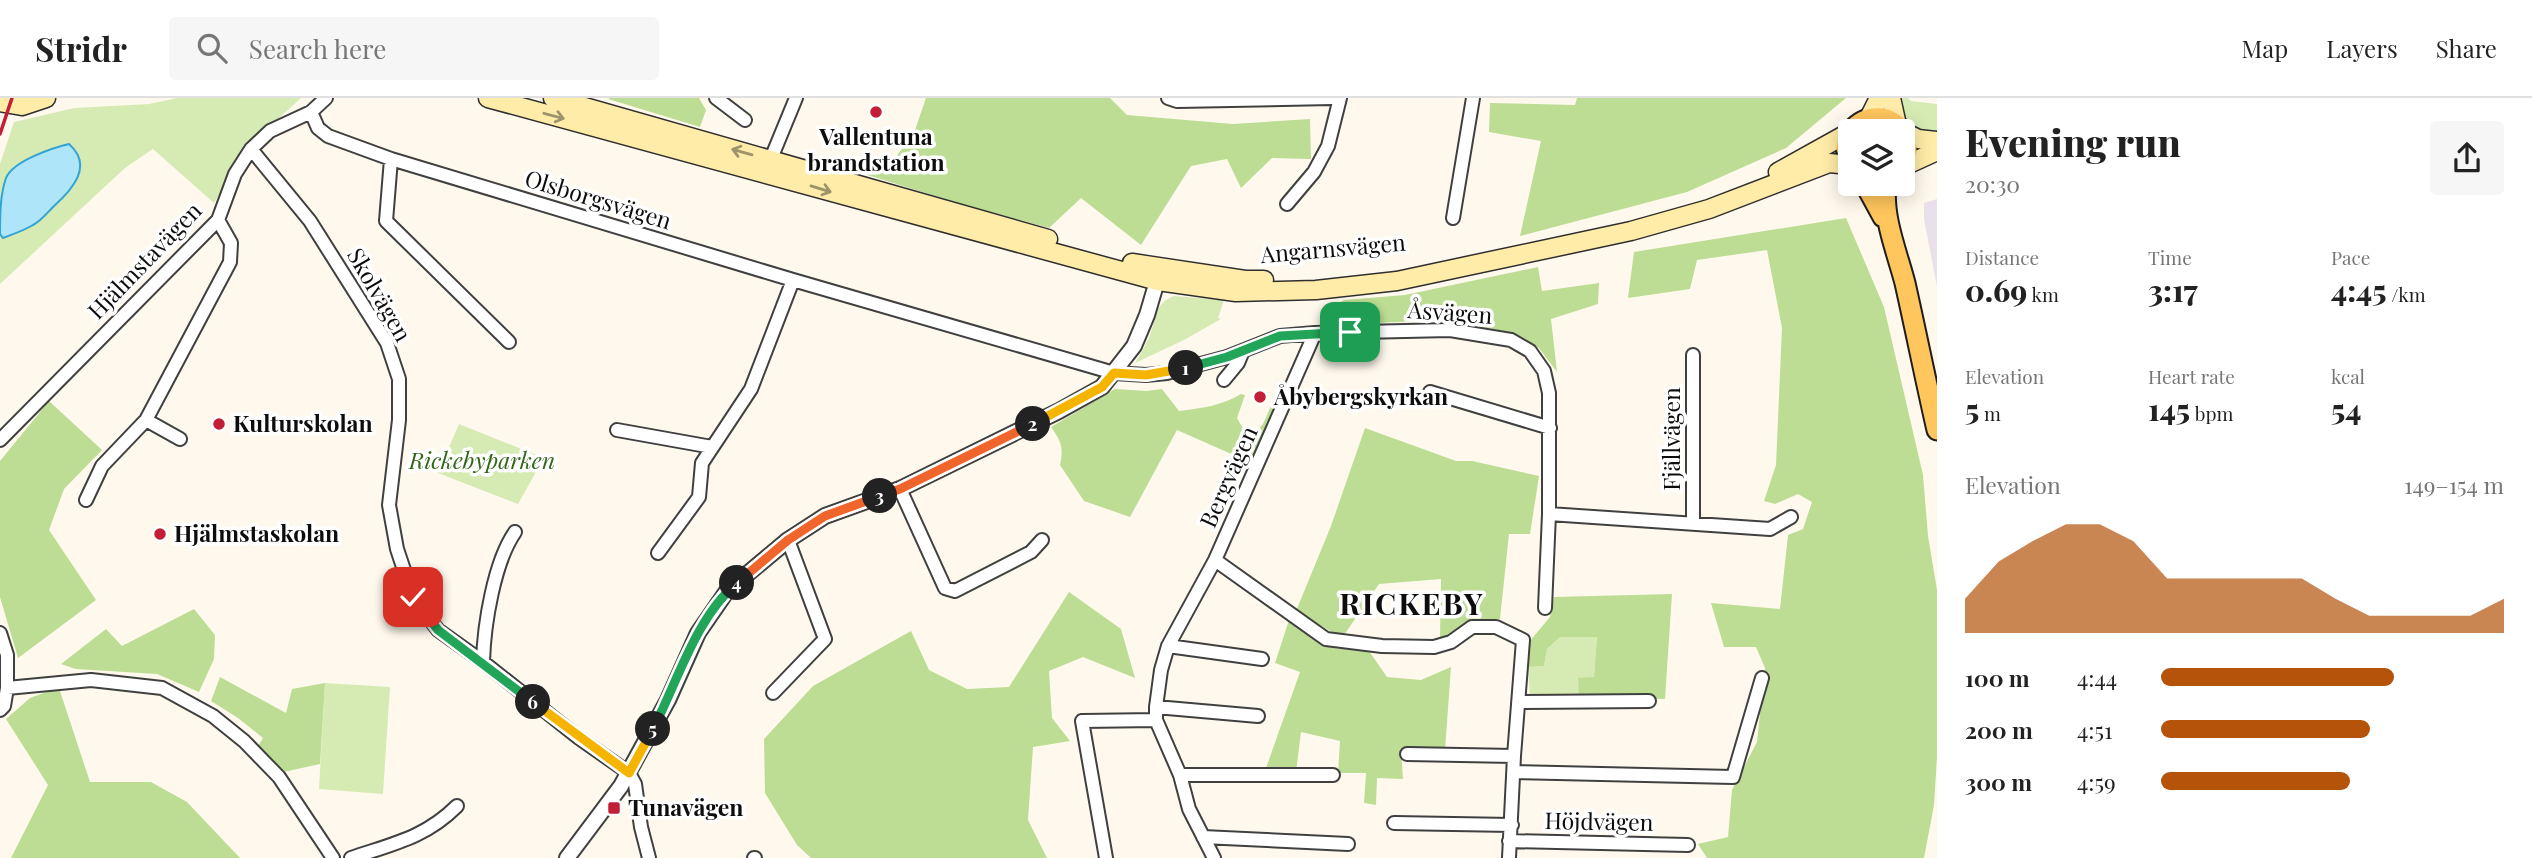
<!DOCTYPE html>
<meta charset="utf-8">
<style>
:root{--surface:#fff;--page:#f6f6f6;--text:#222;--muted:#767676;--line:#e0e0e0;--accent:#b45309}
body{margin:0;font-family:"Playfair Display",serif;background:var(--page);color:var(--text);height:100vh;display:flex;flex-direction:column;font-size:26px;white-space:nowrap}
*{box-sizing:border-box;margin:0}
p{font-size:23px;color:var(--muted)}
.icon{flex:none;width:38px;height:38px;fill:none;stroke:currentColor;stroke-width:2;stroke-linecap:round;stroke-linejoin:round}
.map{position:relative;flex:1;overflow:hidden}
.sheet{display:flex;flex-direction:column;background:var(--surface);width:595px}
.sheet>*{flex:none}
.tools{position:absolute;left:1838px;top:21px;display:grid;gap:14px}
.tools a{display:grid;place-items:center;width:77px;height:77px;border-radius:7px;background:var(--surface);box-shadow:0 4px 18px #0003;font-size:35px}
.pin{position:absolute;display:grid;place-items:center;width:60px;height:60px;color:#fff;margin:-30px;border-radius:14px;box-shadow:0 4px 10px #0006}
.km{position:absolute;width:35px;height:35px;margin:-18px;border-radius:50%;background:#222;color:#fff;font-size:19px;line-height:35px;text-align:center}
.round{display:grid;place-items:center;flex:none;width:74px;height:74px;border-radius:7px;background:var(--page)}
.headline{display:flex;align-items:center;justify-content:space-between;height:119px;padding:0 28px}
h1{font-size:38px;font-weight:800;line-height:52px}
.figures{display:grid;grid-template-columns:repeat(3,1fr);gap:10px;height:119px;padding:7px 28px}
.figures div{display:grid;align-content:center}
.figures b{font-size:30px;font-weight:800}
.figures small{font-size:19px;font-weight:400}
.figures p{font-size:19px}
.chart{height:196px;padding:14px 28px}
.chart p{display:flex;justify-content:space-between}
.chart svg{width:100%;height:126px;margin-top:7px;fill:var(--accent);opacity:.7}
ul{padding:0 28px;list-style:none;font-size:23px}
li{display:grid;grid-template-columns:112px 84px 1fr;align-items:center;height:52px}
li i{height:18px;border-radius:9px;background:var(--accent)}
header{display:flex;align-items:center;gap:42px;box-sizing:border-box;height:98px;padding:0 35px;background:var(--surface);border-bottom:2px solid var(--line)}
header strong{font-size:33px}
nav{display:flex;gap:38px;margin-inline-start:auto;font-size:24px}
.search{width:490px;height:63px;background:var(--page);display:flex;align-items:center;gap:18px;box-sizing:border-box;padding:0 24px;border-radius:7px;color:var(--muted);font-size:26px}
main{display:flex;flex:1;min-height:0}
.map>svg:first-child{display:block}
.industrial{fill:#eae0ec}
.green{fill:#d6ebb4}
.forest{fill:#bcdd93}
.water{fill:#afe5f9;stroke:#32a4d3;stroke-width:2}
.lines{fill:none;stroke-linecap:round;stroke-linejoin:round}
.minor-casing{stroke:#404040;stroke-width:16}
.tertiary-casing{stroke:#404040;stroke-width:18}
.secondary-casing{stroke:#2f2f2f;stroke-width:21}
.primary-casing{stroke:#1e1e1e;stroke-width:23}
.minor{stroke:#fff;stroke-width:12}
.tertiary{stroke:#fff;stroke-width:14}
.secondary{stroke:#ffeca8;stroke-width:18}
.primary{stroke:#ffc65d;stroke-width:19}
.rail{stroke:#c31e37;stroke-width:3.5}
.oneway{stroke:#9e936a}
.split-1-casing{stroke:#fff;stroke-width:14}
.split-2-casing{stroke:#fff;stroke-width:14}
.split-3-casing{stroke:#fff;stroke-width:14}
.split-4-casing{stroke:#fff;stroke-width:14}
.split-5-casing{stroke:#fff;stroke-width:14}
.split-6-casing{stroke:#fff;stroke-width:14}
.split-7-casing{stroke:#fff;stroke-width:14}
.split-1{stroke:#22a559;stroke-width:9}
.split-2{stroke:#f5b400;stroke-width:9}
.split-3{stroke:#f0652b;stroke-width:9}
.split-4{stroke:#f0652b;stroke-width:9}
.split-5{stroke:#22a559;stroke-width:9}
.split-6{stroke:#f5b400;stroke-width:9}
.split-7{stroke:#22a559;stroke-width:9}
.poi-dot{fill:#c31e37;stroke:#fff;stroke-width:2.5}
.labels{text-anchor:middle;stroke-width:7;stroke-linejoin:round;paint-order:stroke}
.poi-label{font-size:23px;font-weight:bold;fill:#0d0d0d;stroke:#fff;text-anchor:start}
.street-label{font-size:23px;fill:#0d0d0d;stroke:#fff}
.park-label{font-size:23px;font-style:italic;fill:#32671a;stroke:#fff}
.district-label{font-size:30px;font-weight:bold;letter-spacing:2px;fill:#0d0d0d;stroke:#fff}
</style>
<header>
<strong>Stridr</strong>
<div class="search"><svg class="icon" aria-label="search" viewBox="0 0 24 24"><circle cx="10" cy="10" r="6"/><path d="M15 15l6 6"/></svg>Search here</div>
<nav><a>Map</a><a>Layers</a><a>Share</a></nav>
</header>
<main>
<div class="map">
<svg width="1937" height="760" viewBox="0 0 1937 760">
<rect width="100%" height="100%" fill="#fff9ed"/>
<path class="industrial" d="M1937,101V189L1924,121V105Z"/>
<path class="green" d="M177,0H301L250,46L214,105L153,51L125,70L0,186V66L14,24L74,10L149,6Z
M1895,0H1908L1911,3L1937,6V37L1917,35L1900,17Z
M1174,198L1224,202L1218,220L1221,221L1184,242L1135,265C1140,257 1145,248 1149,240C1157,221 1152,207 1174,198Z
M459,326L544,360L518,406L438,375Z
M1560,539H1597L1594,579L1579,598L1530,600L1528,569L1544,568L1547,551Z
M325,585L390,589L383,696L319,691Z"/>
<path class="forest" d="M610,0H699L706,12L700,29L608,1Z
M926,0H1110L1127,17L1233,26L1310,21L1311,61L1272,60L1241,90L1227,61L1191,68L1141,147L1081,100L1049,130L964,107L861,75L892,64L914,35Z
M1577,0H1846L1786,50L1687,94L1520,138L1541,43L1489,34L1490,5L1575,7Z
M1846,120L1884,209L1923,377L1928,438L1937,492V659L1934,707L1924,760H1707L1698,746L1728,739L1732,692L1757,644L1765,570L1756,549H1724L1711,505L1780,511L1788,437L1803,431L1812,404L1798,396L1775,406L1764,403L1776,367L1782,230L1767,152L1697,162L1690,191L1628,200L1634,154Z
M1538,169L1542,193L1599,185L1598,206L1551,221L1557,274L1539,250L1509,234L1446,222L1326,227L1324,210L1333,209L1344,202L1405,197Z
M1115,291L1147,293L1162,291L1179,313C1201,310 1222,308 1241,296L1245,297L1237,320L1246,336H1254L1263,326L1271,308H1281L1254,366L1177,332L1130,419L1084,403L1060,367C1064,350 1061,343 1051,329Z
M49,303L102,352L64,391L49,432L96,502L18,560L0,499V363Z
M1365,330L1456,363H1472L1539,378L1530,436H1509L1500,521C1480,521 1465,524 1451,540H1440L1441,481L1379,486L1342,540L1296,513L1331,428Z
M1069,494L1121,531L1135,580L1083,559L1049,573L1052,620L1070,643L1033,649L1028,722L1047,760H811L797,747L765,695L764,641L813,588L911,533L929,572L967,591L1009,589Z
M1672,496L1665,601L1579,598L1578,580L1594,579L1597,539H1560L1547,551L1544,568L1528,569L1529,544L1550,519L1554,499Z
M194,511L215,537L214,561L199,594L157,576L76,571L61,566L106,531L122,548Z
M1289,522L1333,550L1369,553L1387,579L1421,582L1451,569L1445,652L1401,651L1403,681L1377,680L1376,707L1364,705L1366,675H1338L1340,643L1301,634L1296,674L1265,673L1300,574L1275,565Z
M220,579L286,615L292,591L325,585L320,666L279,675L257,650L263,640L238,620L211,603Z
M49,593H60L90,684H151L187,704L240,760H11L48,687L6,621L30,600Z"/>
<path class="water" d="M69,46C94,68 72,92 53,109C47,115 41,123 33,127C23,133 13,136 3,140L0,136C0,118 0,97 6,80C13,63 52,50 69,46Z"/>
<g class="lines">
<defs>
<path id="minor" d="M716,0L745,22
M1168,0L1177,3L1332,0
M311,14L318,30L328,38L391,61L793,182L1114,275L1146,277L1167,275L1227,259L1280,238L1315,235L1450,232L1511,242L1530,253L1544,273L1549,295V416L1770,431L1791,419
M251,51L310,123L387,245L399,281V322L389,407L397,451L413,499L438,532L483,564
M391,61L386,123L509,244
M768,68L796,0
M1287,106L1314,74L1328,48L1340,0
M1453,120L1473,0
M1224,282L1238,265L1243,253
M1430,294L1550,330
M146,322L180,341
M617,332L712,349
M0,342L218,122L235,76L251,51L270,33L311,14L326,0
M900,391L945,490L955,493L1031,454L1042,442
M86,402L102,368L146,322L230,164L231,145L218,122
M1693,425V257
M515,434C494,464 484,527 483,564L579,640L629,675L635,686L641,729L649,760
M658,455L699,399L702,365L751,291L793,182
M1215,462L1326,541L1382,548L1434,549L1451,544L1472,529H1496L1523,542L1514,658L1509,760
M1545,510L1549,416
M0,535L7,557V590
M1168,548L1262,561
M773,595L825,541L788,442
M1519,604L1649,603
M1156,609L1258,618
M0,612L4,608L7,590L91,582L162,590L213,618L244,643L279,679L333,760
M1407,656L1514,658
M1514,674L1733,679L1762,580
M1180,677H1333
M1394,725L1512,727
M1203,739L1348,746
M1509,743L1688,747
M351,760C392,746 425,740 457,708
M754,760H755
M1106,760L1082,623L1156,622
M1214,760L1189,711L1180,677L1156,622V609L1161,572L1168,548L1215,462L1315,235"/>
<path id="tertiary" d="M567,760L621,688L668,602L698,535L727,493L788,442L825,418L900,391L1059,313L1102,289L1134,248L1147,217L1160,173"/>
<path id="secondary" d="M488,0L1158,183L1236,194L1316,192L1397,183L1631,133L1709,111L1829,65L1850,67
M553,0L1048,141
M1891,0L1897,27
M0,4L22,8L46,0
M1869,20L1879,0
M1902,33L1918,41L1937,43
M1902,69L1937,53
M1778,74L1850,34
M1132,165L1245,182H1264"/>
<path id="primary" d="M1851,33C1865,16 1888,15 1902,33
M1902,33L1907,52L1902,65
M1850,34L1846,50L1850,63
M1865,86L1883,119
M1886,86C1882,119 1897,154 1905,185C1916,234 1926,284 1937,332"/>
</defs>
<use href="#minor" class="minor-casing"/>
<use href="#tertiary" class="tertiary-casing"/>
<use href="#secondary" class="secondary-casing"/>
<use href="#primary" class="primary-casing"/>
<use href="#minor" class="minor"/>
<use href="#tertiary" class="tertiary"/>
<use href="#secondary" class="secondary"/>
<use href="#primary" class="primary"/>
<path class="rail" d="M0,36L12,0"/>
</g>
<defs><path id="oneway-shaft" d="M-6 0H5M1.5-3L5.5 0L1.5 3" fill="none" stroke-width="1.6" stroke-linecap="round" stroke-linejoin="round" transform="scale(1.75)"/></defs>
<g class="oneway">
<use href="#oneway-shaft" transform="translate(554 18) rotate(15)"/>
<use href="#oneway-shaft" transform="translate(742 54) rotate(-164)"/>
<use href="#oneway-shaft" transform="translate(821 91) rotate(17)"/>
</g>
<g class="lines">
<defs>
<path id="split-1" d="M1186,270L1227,259L1280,238L1350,234"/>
<path id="split-2" d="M1033,326L1102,289L1114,275L1146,277L1186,270"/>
<path id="split-3" d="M880,398L900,391L1033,326"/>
<path id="split-4" d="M737,485L788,442L825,418L880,398"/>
<path id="split-5" d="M653,631C677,585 696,519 737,485"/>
<path id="split-6" d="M533,604L629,675L653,631"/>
<path id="split-7" d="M413,499L438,532L533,604"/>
</defs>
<use href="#split-1" class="split-1-casing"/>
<use href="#split-2" class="split-2-casing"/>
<use href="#split-3" class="split-3-casing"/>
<use href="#split-4" class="split-4-casing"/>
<use href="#split-5" class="split-5-casing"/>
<use href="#split-6" class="split-6-casing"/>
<use href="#split-7" class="split-7-casing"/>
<use href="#split-1" class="split-1"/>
<use href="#split-2" class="split-2"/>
<use href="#split-3" class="split-3"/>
<use href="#split-4" class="split-4"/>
<use href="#split-5" class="split-5"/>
<use href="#split-6" class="split-6"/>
<use href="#split-7" class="split-7"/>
</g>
<g class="poi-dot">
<circle cx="876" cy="14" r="7"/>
<circle cx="1260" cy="299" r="7"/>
<circle cx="219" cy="326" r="7"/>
<circle cx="160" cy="436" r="7"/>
<rect x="607" y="703" width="14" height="14" rx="3.5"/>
</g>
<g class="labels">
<g class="poi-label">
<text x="876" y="47" text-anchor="middle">Vallentuna<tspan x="876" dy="26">brandstation</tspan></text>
<text x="1274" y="307">Åbybergskyrkan</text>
<text x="233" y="334">Kulturskolan</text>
<text x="174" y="444">Hjälmstaskolan</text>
<text x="628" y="718">Tunavägen</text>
</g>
<g class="street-label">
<text transform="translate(598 102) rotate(17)" y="8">Olsborgsvägen</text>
<text transform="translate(1333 151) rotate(-5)" y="8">Angarnsvägen</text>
<text transform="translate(145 163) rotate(-46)" y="8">Hjälmstavägen</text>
<text transform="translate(379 197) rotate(60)" y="8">Skolvägen</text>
<text transform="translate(1450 215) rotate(4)" y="8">Åsvägen</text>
<text transform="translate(1672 341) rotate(-90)" y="8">Fjällvägen</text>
<text transform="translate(1229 379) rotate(-66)" y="8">Bergvägen</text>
<text transform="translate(1599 724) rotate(1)" y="8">Höjdvägen</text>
</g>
<g class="park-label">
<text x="482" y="371">Rickebyparken</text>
</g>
<g class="district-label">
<text x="1412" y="517">RICKEBY</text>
</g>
</g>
</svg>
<div class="tools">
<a><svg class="icon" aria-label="layers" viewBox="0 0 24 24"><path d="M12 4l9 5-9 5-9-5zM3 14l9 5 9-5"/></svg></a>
</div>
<div class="pin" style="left:1350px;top:234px;background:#1e9e55"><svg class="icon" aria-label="arrive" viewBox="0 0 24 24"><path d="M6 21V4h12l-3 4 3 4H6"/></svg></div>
<div class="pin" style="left:413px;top:499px;background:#d93025"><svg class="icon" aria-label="check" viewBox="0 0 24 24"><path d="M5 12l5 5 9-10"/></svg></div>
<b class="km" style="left:1186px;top:270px">1</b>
<b class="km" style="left:1033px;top:326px">2</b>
<b class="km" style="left:880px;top:398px">3</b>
<b class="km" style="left:737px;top:485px">4</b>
<b class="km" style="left:653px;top:631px">5</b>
<b class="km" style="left:533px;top:604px">6</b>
</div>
<section class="sheet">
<div class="headline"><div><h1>Evening run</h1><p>20:30</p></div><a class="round"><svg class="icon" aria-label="share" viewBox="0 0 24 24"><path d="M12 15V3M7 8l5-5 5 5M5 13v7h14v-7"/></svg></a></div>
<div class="figures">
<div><p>Distance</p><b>0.69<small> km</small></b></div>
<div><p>Time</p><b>3:17</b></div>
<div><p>Pace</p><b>4:45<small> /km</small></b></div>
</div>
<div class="figures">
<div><p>Elevation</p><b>5<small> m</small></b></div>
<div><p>Heart rate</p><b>145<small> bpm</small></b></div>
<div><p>kcal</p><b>54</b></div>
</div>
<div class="chart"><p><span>Elevation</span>149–154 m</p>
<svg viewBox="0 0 160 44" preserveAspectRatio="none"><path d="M0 44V32L10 19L20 12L30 6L40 6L50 12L60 25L70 25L80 25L90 25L100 25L110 32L120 38L130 38L140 38L150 38L160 32V44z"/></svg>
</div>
<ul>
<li><b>100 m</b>4:44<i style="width:68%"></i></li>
<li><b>200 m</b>4:51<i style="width:61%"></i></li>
<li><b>300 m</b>4:59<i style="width:55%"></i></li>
</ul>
</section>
</main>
